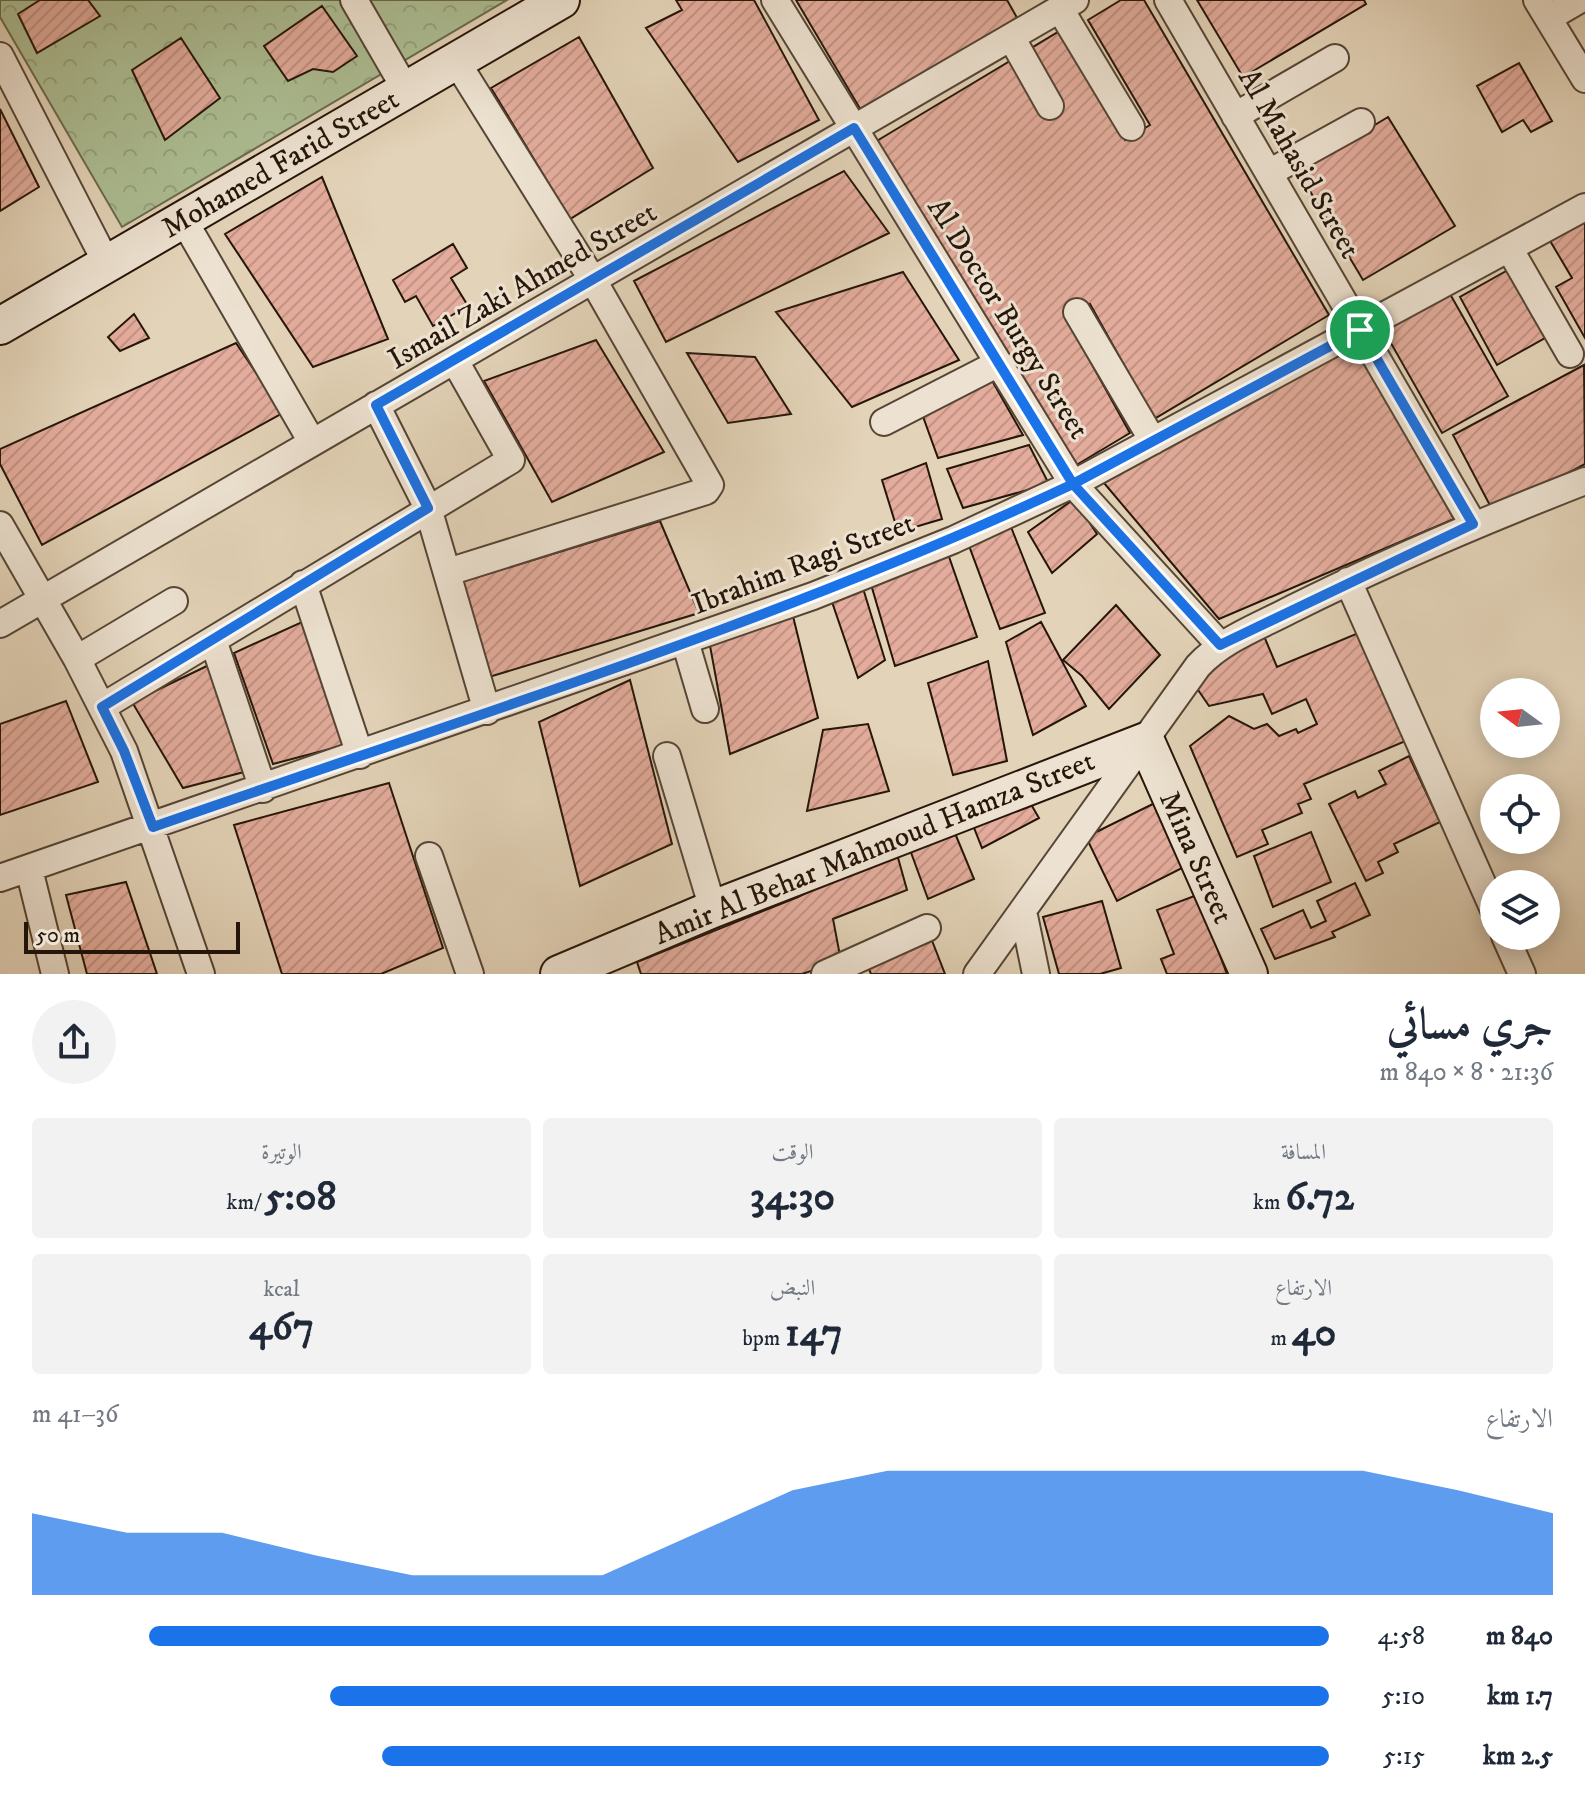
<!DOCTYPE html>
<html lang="ar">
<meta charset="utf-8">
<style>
:root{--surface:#fff;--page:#f2f2f3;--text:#1f2937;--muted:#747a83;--accent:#1a73e8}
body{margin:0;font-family:"IM FELL DW Pica",Amiri,serif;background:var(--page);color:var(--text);direction:rtl;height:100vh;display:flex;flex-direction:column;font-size:30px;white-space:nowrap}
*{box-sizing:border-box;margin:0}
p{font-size:26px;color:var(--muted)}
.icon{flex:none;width:44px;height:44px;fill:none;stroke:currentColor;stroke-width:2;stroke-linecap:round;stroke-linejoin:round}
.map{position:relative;height:974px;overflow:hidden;direction:ltr}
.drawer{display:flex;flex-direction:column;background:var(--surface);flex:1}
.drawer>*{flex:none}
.needle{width:52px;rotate:285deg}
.controls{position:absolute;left:1480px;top:678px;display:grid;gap:16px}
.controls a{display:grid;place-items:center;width:80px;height:80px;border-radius:50%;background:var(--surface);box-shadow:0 4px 20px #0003;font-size:40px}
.scale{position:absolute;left:24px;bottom:20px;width:216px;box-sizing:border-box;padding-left:8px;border:4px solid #261609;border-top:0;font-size:22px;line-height:28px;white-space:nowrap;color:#261609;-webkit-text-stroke:6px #ede2d1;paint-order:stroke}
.pin{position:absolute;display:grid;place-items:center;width:68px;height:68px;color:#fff;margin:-34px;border:4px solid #fff;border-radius:50%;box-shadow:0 2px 8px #0007}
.round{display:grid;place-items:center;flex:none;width:84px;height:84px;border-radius:42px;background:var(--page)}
.head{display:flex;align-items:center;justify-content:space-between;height:136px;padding:0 32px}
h1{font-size:44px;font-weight:800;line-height:60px}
.stats{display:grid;grid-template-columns:repeat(3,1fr);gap:12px;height:136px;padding:8px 32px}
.stats div{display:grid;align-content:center;border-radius:8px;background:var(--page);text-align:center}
.stats b{font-size:40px;font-weight:800}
.stats small{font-size:22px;font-weight:400}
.stats p{font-size:22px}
.chart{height:224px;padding:16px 32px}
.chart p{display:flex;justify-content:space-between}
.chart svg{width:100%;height:144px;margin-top:8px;fill:var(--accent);opacity:.7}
ul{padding:0 32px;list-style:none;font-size:26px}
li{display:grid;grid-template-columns:128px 96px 1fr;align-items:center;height:60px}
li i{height:20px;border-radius:10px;background:var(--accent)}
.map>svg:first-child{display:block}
.park{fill:url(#park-crowns);stroke:#6a6a4e;stroke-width:2}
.building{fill:url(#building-hatch);stroke:#261609;stroke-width:2}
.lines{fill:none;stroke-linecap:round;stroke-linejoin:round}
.street-casing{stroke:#554535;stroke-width:30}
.secondary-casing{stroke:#261609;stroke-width:40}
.street{stroke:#ede2d1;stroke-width:26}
.secondary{stroke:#ede2d1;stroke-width:36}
.route-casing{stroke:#fff;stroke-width:16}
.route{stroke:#1a73e8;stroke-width:10}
.labels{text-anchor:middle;stroke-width:6;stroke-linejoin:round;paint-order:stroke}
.street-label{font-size:30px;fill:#261609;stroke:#ede2d1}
</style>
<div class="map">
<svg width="1585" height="974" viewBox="0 0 1585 974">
<defs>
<pattern id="park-crowns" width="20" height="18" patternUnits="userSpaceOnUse" patternTransform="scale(2)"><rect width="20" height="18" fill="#adbe94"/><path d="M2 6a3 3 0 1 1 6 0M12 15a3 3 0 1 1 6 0" fill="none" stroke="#95a37e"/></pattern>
<pattern id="building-hatch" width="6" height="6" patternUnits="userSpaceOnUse" patternTransform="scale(2)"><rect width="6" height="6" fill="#e3ac9c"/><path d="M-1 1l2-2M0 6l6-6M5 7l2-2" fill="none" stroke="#c39385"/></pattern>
</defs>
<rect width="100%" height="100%" fill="#e3d3b8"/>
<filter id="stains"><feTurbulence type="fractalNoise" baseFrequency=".0025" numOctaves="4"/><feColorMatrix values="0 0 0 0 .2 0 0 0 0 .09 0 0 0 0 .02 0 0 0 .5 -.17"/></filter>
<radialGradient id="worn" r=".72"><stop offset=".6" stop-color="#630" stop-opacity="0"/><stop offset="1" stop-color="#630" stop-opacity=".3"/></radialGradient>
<path class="park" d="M0,0H507L122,227L0,17Z"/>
<path class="building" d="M40,0H88L100,16L37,53L18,14Z
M676,0H754L819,120L738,162L646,28L682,10Z
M796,0H1007L1020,23L862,112Z
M1121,0H1144L1329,315L1154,419L1090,304L1064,314L1130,433L1068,470L875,142L1063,29L1125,140L1150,125L1088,20Z
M1197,0H1364L1366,4L1243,77Z
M322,6L357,56L333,72L313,69L288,81L264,46Z
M579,37L653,168L570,219L491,88Z
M181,38L220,98L165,140L132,70Z
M1519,63L1552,121L1531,132L1523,120L1502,132L1477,86Z
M0,109L39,187L0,211Z
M1388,117L1455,226L1363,280L1298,171Z
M844,171L889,233L666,342L634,281Z
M322,177L388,339L313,367L225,234Z
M1585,218V338L1556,287L1572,278L1549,239Z
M453,244L467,268L451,278L468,306L433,326L416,296L405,302L393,280Z
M1515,266L1552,334L1497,365L1460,297Z
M903,272L959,360L852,407L776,312Z
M1450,294L1508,396L1442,433L1384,331Z
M134,314L149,338L120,351L108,337Z
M596,340L664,452L552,502L484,381Z
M1354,341L1454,519L1219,619L1104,483Z
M236,343L283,413L42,545L0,464V449Z
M687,353L755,357L791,414L728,423Z
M1584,365L1585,464L1494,513L1453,435Z
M990,377L1023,435L938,458L921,411Z
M1029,445L1049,484L963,508L947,469Z
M926,463L942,519L898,532L882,480Z
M1074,499L1097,534L1052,573L1028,532Z
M660,521L699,613L489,677L461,582Z
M1011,527L1045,613L1000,629L968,543Z
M947,551L977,637L895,666L870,581Z
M862,585L885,660L858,678L831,599Z
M790,604L818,718L730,754L708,635Z
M1116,605L1160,655L1109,709L1082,676L1063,660Z
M302,622L349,744L273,764L234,653Z
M1041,622L1086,706L1033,735L1006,642Z
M1368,629L1415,737L1304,784L1311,799L1298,804L1302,813L1262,830L1268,844L1237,857L1190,746L1229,716L1254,729L1267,724L1279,736L1296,729L1298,733L1317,724L1306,699L1272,714L1263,694L1209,706L1192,681L1207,661L1264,636L1277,667Z
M988,661L1007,761L953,775L928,683Z
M209,665L244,772L183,788L132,702Z
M630,680L672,844L580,886L539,722Z
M66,701L98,782L0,815V724Z
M868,724L889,791L807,811L823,730Z
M1409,756L1440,822L1394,844L1398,852L1378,862L1383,873L1366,881L1329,804L1355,791L1358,798L1386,784L1379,771Z
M389,783L443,948L381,974H282L234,825Z
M1025,794L1039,818L982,848L969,815Z
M1163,799L1188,865L1117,901L1086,837Z
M952,826L974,879L928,899L909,847Z
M1311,832L1331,882L1273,907L1254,856Z
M895,847L907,890L833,919L841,961L802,974H641L637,962L798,897Z
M126,882L157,974H87L66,895Z
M1355,883L1370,915L1332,932L1335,937L1275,959L1261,929L1303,910L1311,928L1326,921L1317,901Z
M1197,895L1227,974H1167L1161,959L1174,954L1157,910Z
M1102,901L1121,968L1100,974H1059L1043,917Z
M931,938L945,974H871L866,962Z"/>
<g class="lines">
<defs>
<path id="street" d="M354,0L406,90
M775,0L1073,484L1220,645
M1168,0L1473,524
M1537,0L1585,79
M1060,9L1131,127
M1548,18L1579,0
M1011,37L1050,106
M0,56L106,262
M1235,116L1335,58
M1269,173L1361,122
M183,219L312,442
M1509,248L1570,354
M1077,312L1153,441
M376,405L428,508L487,711
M884,422L999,363
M0,525L77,659L124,751L201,974
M448,572L706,491L710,485L594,282L456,61
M1348,581L1494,910
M303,584L360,755
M0,624L1075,0
M213,640L263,789
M685,641L705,709
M77,659L174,601
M102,707L511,460L455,361
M667,756L713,909
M429,856L470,974
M29,869L55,974
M0,878L813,596L953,540L1073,484L1585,207
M1023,911L1036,974
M1505,936L1522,974
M825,974L927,928
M977,974L1198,666C1223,639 1260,626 1292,609C1388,561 1485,520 1585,481"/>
<path id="secondary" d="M0,326L561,0
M559,974L713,909L1146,741L1249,974"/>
</defs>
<use href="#street" class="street-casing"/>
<use href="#secondary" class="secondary-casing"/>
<use href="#street" class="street"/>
<use href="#secondary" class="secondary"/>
</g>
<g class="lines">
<defs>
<path id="route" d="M1360,330L1073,484L854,128L376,405L428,508L102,707L124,751L153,827C462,719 777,623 1073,484L1220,645L1473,524L1360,330"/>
</defs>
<use href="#route" class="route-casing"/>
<use href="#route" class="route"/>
</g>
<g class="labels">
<g class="street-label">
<text transform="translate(280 163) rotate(-30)" y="10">Mohamed Farid Street</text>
<text transform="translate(1300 163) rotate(60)" y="10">Al Mahasid Street</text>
<text transform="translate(522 285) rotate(-30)" y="10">Ismail Zaki Ahmed Street</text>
<text transform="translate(1009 318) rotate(58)" y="10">Al Doctor Burgy Street</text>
<text transform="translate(803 563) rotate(-21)" y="10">Ibrahim Ragi Street</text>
<text transform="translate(874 847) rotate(-22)" y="10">Amir Al Behar Mahmoud Hamza Street</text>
<text transform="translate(1197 857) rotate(66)" y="10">Mina Street</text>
</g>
</g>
<rect width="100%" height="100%" filter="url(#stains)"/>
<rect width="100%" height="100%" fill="url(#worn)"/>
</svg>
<div class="controls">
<a><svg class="needle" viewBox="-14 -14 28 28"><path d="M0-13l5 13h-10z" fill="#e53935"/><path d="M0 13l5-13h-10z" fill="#747a83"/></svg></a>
<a><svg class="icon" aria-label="locate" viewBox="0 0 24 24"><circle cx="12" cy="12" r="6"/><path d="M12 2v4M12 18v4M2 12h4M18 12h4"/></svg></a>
<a><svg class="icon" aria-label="layers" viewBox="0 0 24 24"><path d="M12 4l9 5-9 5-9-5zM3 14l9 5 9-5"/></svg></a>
</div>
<div class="scale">50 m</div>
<div class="pin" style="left:1360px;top:330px;background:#1e9e55"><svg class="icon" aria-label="arrive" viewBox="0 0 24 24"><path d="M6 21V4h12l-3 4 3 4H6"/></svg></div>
</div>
<section class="drawer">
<div class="head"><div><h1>جري مسائي</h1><p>21:36 · 8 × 840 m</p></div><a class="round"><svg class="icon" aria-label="share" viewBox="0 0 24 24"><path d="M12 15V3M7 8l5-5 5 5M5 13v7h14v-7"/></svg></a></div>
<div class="stats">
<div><p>المسافة</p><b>6.72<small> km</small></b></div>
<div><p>الوقت</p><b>34:30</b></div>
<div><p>الوتيرة</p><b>5:08<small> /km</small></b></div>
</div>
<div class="stats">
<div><p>الارتفاع</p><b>40<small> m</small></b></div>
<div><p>النبض</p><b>147<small> bpm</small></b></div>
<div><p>kcal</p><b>467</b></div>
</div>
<div class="chart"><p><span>الارتفاع</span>36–41 m</p>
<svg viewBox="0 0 160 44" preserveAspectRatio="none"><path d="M0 44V19L10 25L20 25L30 32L40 38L50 38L60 38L70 25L80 12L90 6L100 6L110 6L120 6L130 6L140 6L150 12L160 19V44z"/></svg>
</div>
<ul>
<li><b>840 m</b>4:58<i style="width:91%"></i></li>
<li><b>1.7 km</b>5:10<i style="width:77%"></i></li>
<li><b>2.5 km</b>5:15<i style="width:73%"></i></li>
</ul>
</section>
